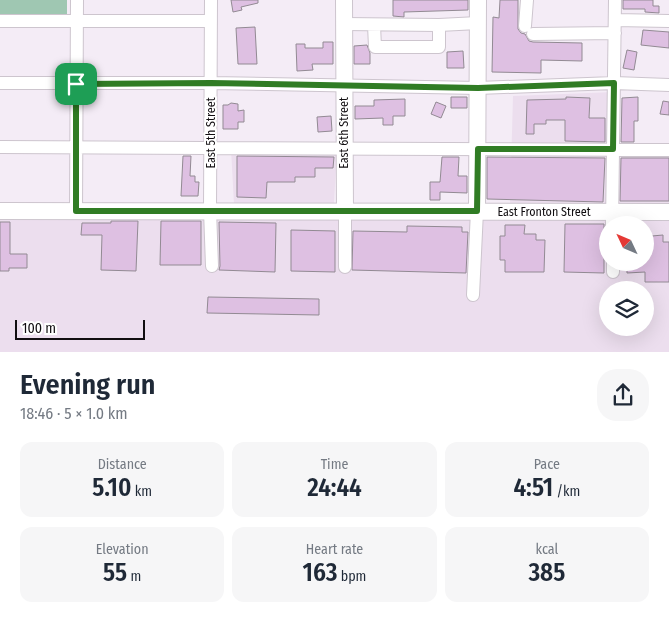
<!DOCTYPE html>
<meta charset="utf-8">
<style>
:root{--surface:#fff;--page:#f6f6f7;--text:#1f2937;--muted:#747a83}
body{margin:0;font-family:"Fira Sans Condensed",sans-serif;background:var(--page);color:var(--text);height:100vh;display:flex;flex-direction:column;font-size:19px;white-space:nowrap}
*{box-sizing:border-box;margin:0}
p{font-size:16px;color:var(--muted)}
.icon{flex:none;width:28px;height:28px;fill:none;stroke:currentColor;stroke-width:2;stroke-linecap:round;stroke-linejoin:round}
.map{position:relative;height:352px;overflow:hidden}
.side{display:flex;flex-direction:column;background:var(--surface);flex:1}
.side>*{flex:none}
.needle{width:32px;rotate:314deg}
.controls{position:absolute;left:599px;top:216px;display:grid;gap:10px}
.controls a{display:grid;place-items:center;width:55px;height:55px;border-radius:50%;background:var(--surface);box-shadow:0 5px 20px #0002;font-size:25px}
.scale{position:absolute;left:15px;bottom:12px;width:130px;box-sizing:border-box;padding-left:5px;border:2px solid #110e11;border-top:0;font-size:14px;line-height:18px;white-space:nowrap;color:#110e11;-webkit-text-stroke:4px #fff;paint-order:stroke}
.pin{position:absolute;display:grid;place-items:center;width:42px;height:42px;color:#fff;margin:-21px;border-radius:10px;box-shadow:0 2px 8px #0006}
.round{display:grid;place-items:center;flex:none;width:52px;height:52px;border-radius:20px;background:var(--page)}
.head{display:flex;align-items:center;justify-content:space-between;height:85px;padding:0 20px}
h1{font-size:28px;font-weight:600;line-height:38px}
.stats{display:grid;grid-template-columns:repeat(3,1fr);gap:8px;height:85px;padding:5px 20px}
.stats div{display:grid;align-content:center;border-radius:12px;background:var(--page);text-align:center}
.stats b{font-size:25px;font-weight:600}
.stats small{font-size:14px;font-weight:400}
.stats p{font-size:14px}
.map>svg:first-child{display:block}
.built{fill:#ecdeee;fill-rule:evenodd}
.green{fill:#9fc7b2}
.building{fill:#dec0e2;stroke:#928a93}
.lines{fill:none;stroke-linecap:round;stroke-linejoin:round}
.minor-casing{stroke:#cdc5ce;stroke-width:14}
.major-casing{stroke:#cdc5ce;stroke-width:18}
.minor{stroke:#fff;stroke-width:12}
.major{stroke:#fff;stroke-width:16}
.route-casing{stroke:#fff;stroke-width:10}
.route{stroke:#307c24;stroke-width:6}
.labels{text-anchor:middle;stroke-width:4;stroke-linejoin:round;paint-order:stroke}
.street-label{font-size:12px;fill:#110e11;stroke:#fff}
</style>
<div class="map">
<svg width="669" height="352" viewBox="0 0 669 352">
<rect width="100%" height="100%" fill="#f4ecf6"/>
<path class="built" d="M614,92L613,149L669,150V352H0V205L234,204L231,149L337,148L334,203L510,204L513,96ZM608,225H645V262H608ZM608,290H645V328H608Z"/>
<path class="green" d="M0,0H67V17L0,16Z"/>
<path class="building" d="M231,0H258V3L241,7L242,10L233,12Z
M393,0H468V10L404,12V17L393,16Z
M500,0H518V29L521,33L525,34L529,41L533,42L582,43V61L541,60V73L492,72L493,17L499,18Z
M623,0H653V6H659V13L645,12V9H623Z
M255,27L257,64H238L236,28Z
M643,30L669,32V48L641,45Z
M323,42H333V64H312L313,70L297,71L296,44H305V48H323Z
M367,45L370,53V64H354V46Z
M627,50L637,52L634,70L623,68Z
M463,51L464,68H447V52Z
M451,97H467V108H451Z
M566,97L590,98L589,118H605V142L565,141V120H546V124H534V134H526L527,100L566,99Z
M638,97V121H634V142H621L622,98Z
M405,99V116H393V125H383V118L355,119V106H374V100Z
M663,101L669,102V115L660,114Z
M436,102L446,106L441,118L431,114Z
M231,103L238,104V111L244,110V122H238V129H223V105H228Z
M331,116L332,131L318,132L317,117Z
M183,156H191L190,176H195V182H199L198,196H181Z
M237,156L334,157L333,168H315V177H295V182H267L266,198L237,197Z
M442,157H459L458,176H467V193L440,192V200H430V182H440Z
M487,157L605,158L603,202L487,199Z
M621,158H669V201H620Z
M111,221H138L136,271L101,270L102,235H81L82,223H111Z
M161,221H201V265H160Z
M0,222H10V254H27V268H9V271H0Z
M219,222L276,223L275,272L219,270L220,266Z
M565,224H604V273L564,272Z
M505,225H525L524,234H536V240H545L544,272H505V260H500V236H505Z
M407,226L462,227V232H468L466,273L352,270L353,231L407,232Z
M291,230L335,231V272L291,271Z
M663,235V242H669V282H645V272L627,273V262H645V247H652V236Z
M208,297L319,299V315L207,313Z"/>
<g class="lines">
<defs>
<path id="minor" d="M211,0L210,210L212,266
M615,20L669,21
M0,21H211
M344,24L439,25L478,23
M374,25L375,47H439V25
M525,26L527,0
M533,34L615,33
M0,83H211L478,88L614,83L669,85
M0,147L669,150
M76,211L77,0
M612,225L615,0
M613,262V272
M345,267V211
M473,295L477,211"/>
<path id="major" d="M344,0L345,211
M0,211L669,212
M477,211L478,0"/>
</defs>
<use href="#minor" class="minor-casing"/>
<use href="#major" class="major-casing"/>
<use href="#minor" class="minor"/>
<use href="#major" class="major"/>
</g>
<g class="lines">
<defs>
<path id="route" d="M211,83L478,88L614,83L613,149H478L477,211H76V84Z"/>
</defs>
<use href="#route" class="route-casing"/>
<use href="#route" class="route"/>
</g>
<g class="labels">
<g class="street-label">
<text transform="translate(211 133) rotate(-90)" y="4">East 5th Street</text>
<text transform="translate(344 133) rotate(-90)" y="4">East 6th Street</text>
<text x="544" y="216">East Fronton Street</text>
</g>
</g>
</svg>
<div class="controls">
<a><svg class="needle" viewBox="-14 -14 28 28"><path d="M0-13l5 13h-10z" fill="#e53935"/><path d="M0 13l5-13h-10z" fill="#747a83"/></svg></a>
<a><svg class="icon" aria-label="layers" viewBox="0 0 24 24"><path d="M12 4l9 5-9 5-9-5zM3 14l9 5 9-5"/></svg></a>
</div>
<div class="scale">100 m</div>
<div class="pin" style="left:76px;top:84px;background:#1e9e55"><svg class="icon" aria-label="arrive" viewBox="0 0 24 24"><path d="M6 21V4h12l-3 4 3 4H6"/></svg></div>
</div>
<section class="side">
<div class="head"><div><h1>Evening run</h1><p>18:46 · 5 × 1.0 km</p></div><a class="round"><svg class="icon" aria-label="share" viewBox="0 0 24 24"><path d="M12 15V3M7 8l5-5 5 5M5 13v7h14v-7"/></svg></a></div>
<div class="stats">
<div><p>Distance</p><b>5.10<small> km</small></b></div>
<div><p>Time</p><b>24:44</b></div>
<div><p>Pace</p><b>4:51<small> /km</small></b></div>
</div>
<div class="stats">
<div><p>Elevation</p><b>55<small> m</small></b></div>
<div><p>Heart rate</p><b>163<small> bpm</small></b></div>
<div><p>kcal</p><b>385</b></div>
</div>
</section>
